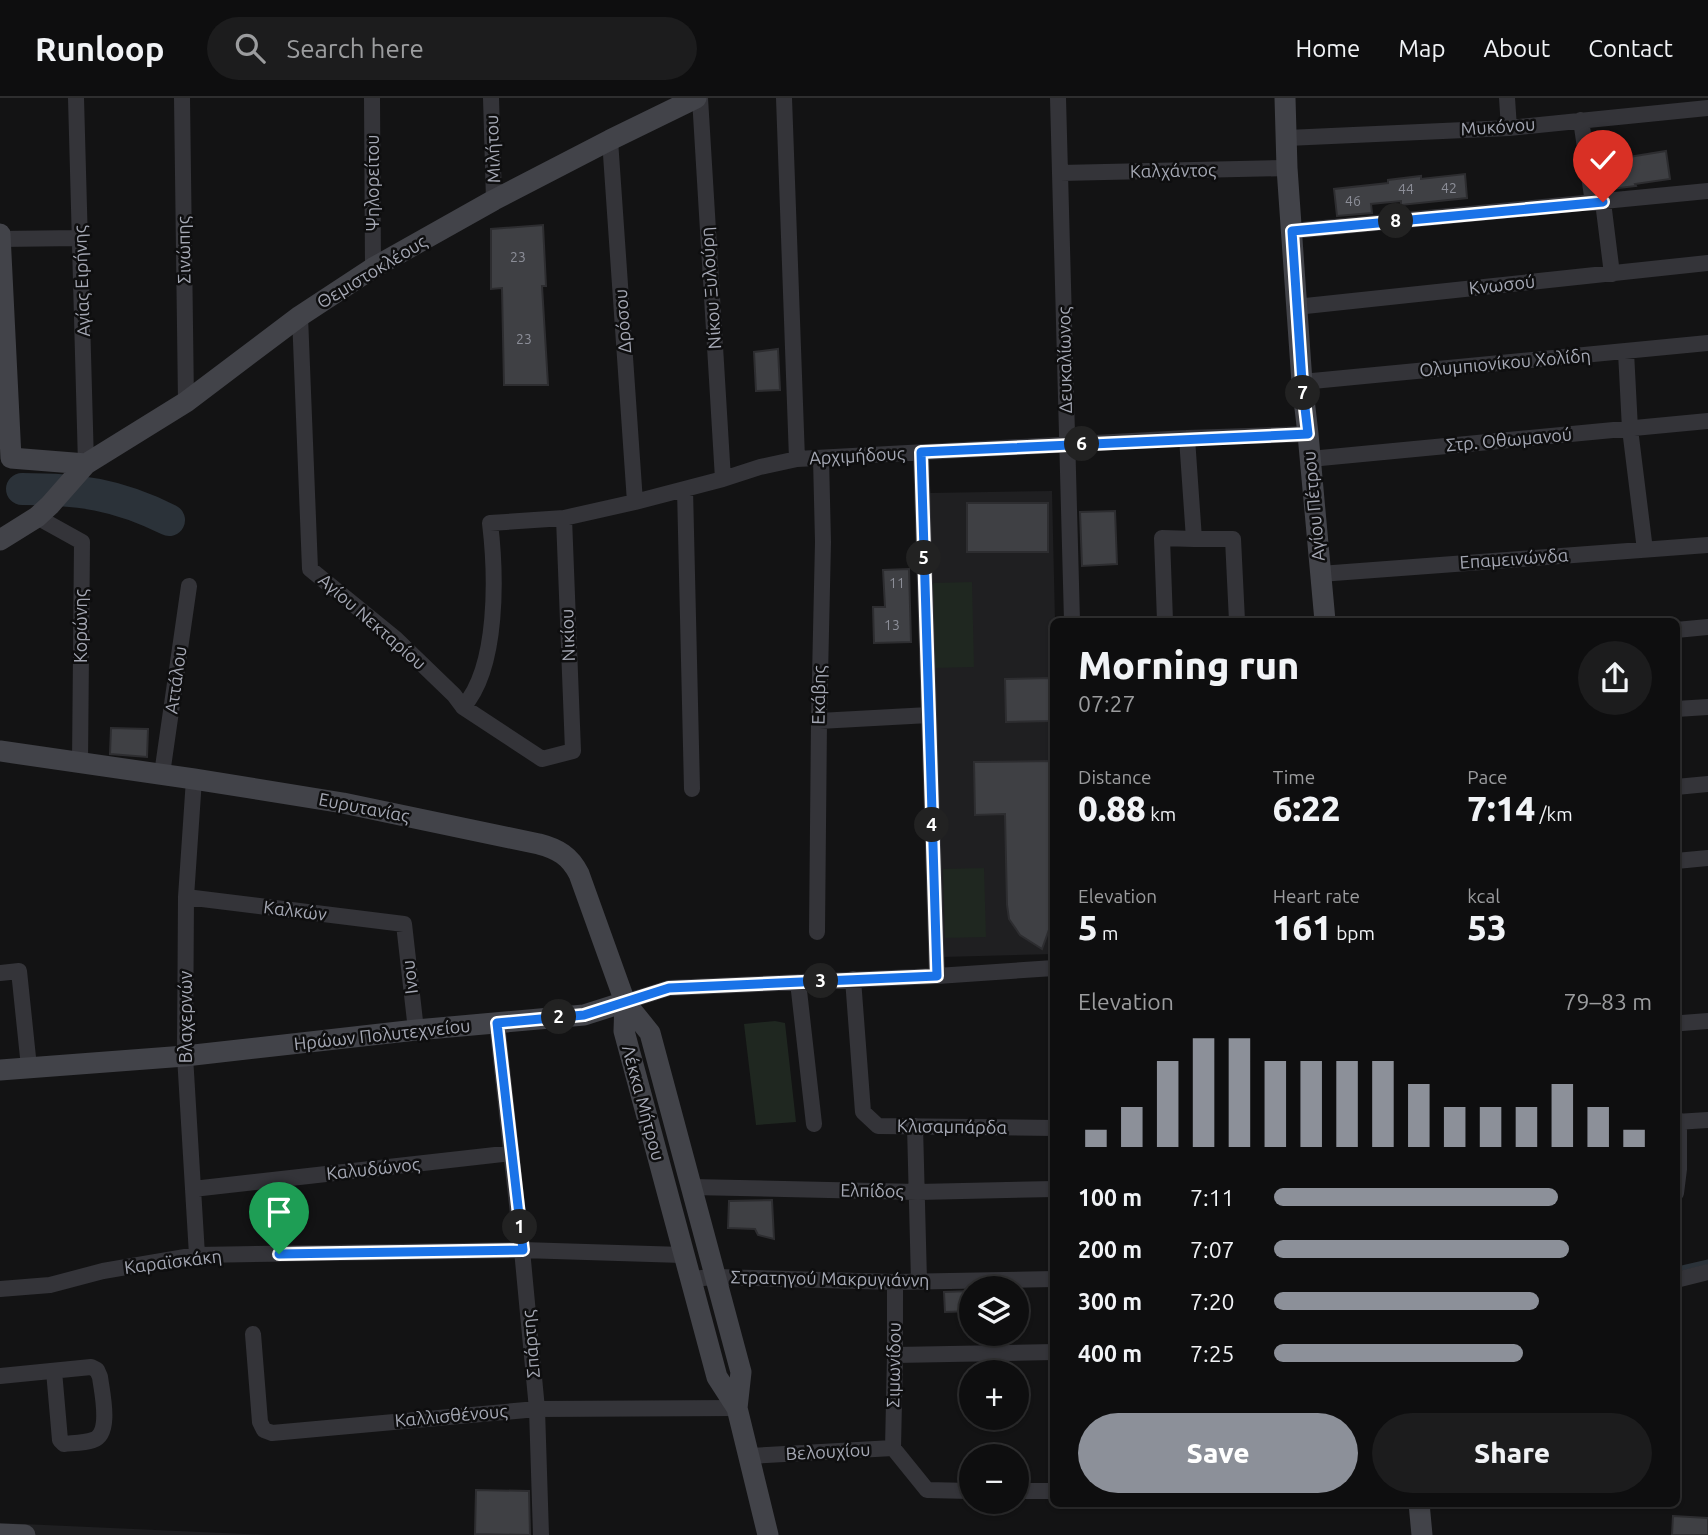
<!DOCTYPE html>
<meta charset="utf-8">
<style>
:root{--surface:#0e0e0f;--page:#1c1c1d;--text:#f1f3f6;--muted:#9b9c9e;--line:#2e2e2f;--accent:#8c9099}
body{margin:0;font-family:Ubuntu,sans-serif;background:var(--page);color:var(--text);height:100vh;display:flex;flex-direction:column;font-size:26px;white-space:nowrap}
*{box-sizing:border-box;margin:0}
p{font-size:23px;color:var(--muted)}
.icon{flex:none;width:38px;height:38px;fill:none;stroke:currentColor;stroke-width:2;stroke-linecap:round;stroke-linejoin:round}
.map{position:relative;flex:1;overflow:hidden}
.details{position:absolute;left:1050px;top:520px;width:630px;height:889px;display:flex;flex-direction:column;background:var(--surface);border-radius:10px;box-shadow:0 2px 5px #0004,0 0 0 2px var(--line)}
.details>*{flex:none}
.fabs{position:absolute;left:959px;top:1178px;display:grid;gap:14px}
.fabs a{display:grid;place-items:center;width:70px;height:70px;border-radius:50%;background:var(--surface);box-shadow:0 2px 5px #0004,0 0 0 2px var(--line);font-size:35px}
.pin{position:absolute;display:grid;place-items:center;width:60px;height:60px;color:#fff;margin:-72px -30px;border-radius:50% 50% 50% 0;rotate:-45deg;box-shadow:0 0 7px #0007}
.pin .icon{rotate:45deg}
.km{position:absolute;width:35px;height:35px;margin:-18px;border-radius:50%;background:#222;color:#fff;font-size:19px;line-height:35px;text-align:center}
.round{display:grid;place-items:center;flex:none;width:74px;height:74px;border-radius:37px;background:var(--page)}
.headline{display:flex;align-items:center;justify-content:space-between;height:119px;padding:0 28px}
h1{font-size:38px;font-weight:800;line-height:52px}
.metrics{display:grid;grid-template-columns:repeat(3,1fr);gap:10px;height:119px;padding:7px 28px}
.metrics div{display:grid;align-content:center}
.metrics b{font-size:35px;font-weight:800}
.metrics small{font-size:19px;font-weight:400}
.metrics p{font-size:19px}
.chart{height:196px;padding:14px 28px}
.chart p{display:flex;justify-content:space-between}
.chart svg{width:100%;height:126px;margin-top:7px;stroke:var(--accent);stroke-width:6}
.button{display:flex;gap:14px;margin-top:auto;padding:14px 28px}
.button a{flex:1;height:80px;border-radius:42px;background:var(--accent);color:#fff;font-size:28px;font-weight:800;line-height:80px;text-align:center}
.button a+a{background:var(--page);color:var(--text)}
ul{padding:0 28px;list-style:none;font-size:23px}
li{display:grid;grid-template-columns:112px 84px 1fr;align-items:center;height:52px}
li i{height:18px;border-radius:9px;background:var(--accent)}
header{display:flex;align-items:center;gap:42px;box-sizing:border-box;height:98px;padding:0 35px;background:var(--surface);border-bottom:2px solid var(--line)}
header strong{font-size:33px}
nav{display:flex;gap:38px;margin-inline-start:auto;font-size:24px}
.search{width:490px;height:63px;background:var(--page);display:flex;align-items:center;gap:18px;box-sizing:border-box;padding:0 24px;border-radius:38px;color:var(--muted);font-size:26px}
.map>svg:first-child{display:block}
.built{fill:#1f1f21}
.green{fill:#1f2720}
.lines{fill:none;stroke-linecap:round;stroke-linejoin:round}
.stream{stroke:#2b3239;stroke-width:5}
.river{stroke:#2b3239;stroke-width:32}
.building{fill:#3f4044;stroke:#2d2d30;stroke-width:2}
.street{stroke:#343439;stroke-width:16}
.secondary{stroke:#424349;stroke-width:21}
.route-casing{stroke:#fff;stroke-width:14}
.route{stroke:#1a73e8;stroke-width:9}
.labels{text-anchor:middle;stroke-width:5;stroke-linejoin:round;paint-order:stroke}
.number-label{font-size:14px;fill:#8c8e98}
.street-label{font-size:18px;fill:#a5a8b4;stroke:#0e0e0f}
</style>
<header>
<strong>Runloop</strong>
<div class="search"><svg class="icon" aria-label="search" viewBox="0 0 24 24"><circle cx="10" cy="10" r="6"/><path d="M15 15l6 6"/></svg>Search here</div>
<nav><a>Home</a><a>Map</a><a>About</a><a>Contact</a></nav>
</header>
<div class="map">
<svg width="1708" height="1437" viewBox="0 0 1708 1437">
<rect width="100%" height="100%" fill="#131314"/>
<path class="built" d="M1052,393L1055,523L1053,856L941,859L930,395Z
M0,1425L269,1437H0Z"/>
<path class="green" d="M972,484L974,569L935,570L933,485Z
M984,770L986,839L945,840L943,771Z
M775,923L785,925L796,1024L756,1027L744,926Z"/>
<g class="lines">
<path class="stream" d="M1682,1170L1708,1164"/>
<path class="river" d="M22,391C79,391 117,396 169,422"/>
</g>
<path class="building" d="M1666,53L1670,81L1635,86L1636,88L1602,92L1598,64Z
M1465,76L1467,100L1401,107V103L1371,106L1372,115L1337,118L1334,91L1388,85V82L1421,78V81Z
M543,127L546,188H542L548,287H504L502,190L491,191V131Z
M778,251L780,292L756,293L754,254Z
M967,405H1048V454H967Z
M1115,413L1117,466L1082,468L1080,414Z
M909,471L911,544L874,545L873,509H885L883,472Z
M1051,580V623L1006,624L1005,581Z
M111,630L148,631L147,659L110,656Z
M1054,663V818L1042,851L1020,837L1009,821L1007,807L1005,716L975,717L974,664Z
M772,1102L774,1141L758,1137L755,1131L728,1130L729,1103Z
M971,1193V1213L945,1214L944,1194Z
M476,1392L529,1393L530,1437L475,1436Z
M1673,1418L1708,1420V1437H1672Z"/>
<g class="lines">
<path class="street" d="M76,0L86,366
M182,0L186,304
M372,0L373,170
M491,0L494,102
M700,0L723,381
M784,0L797,361
M1058,0L1072,523
M1507,0L1509,30
M1581,22L1593,105
M1287,40L1509,30L1708,10
M610,42L635,404
M1060,75L1287,70
M1603,104L1612,176
M1292,133L1708,93
M0,141L80,140
M1296,209L1708,165
M300,218L310,471L396,541L454,597L463,609L542,661L573,653L564,420
M1626,254L1630,331L1645,452
M1302,284L1708,245
M921,354L937,878
M1310,361L1708,323
M685,391L692,691
M37,419L82,444L80,665
M1194,441H1233L1237,523
M1320,476L1708,447
M1165,523L1162,440L1194,441L1187,340
M1676,532L1708,529
M463,609C499,569 496,475 490,425L564,420L635,404L723,381L760,369L797,361L1187,340L1308,336
M1676,611L1708,609
M819,623L929,617
M162,676L189,488
M194,681L186,799L185,958L197,1157
M1676,689L1708,686
M1676,763L1708,760
M186,799L404,826L416,932
M817,834L819,623L823,444L821,360
M0,875L19,873L29,969
M853,881L863,1014L878,1028L1054,1030
M798,884L814,1026
M625,904L669,890L937,878L1054,870
M497,925L522,1152L537,1311L541,1437
M1682,925L1708,923
M1676,1024L1708,1022
M915,1028L919,1183
M691,1089L918,1094L1054,1091
M193,1091L512,1055
M1676,1095L1679,1071V1023
M690,1181L715,1179L895,1184L1054,1181
M1676,1182L1708,1174
M0,1191L50,1187L103,1173L197,1157L522,1152L683,1157
M253,1236L260,1324L264,1332L272,1335L537,1311L737,1310
M895,1257L1054,1254
M0,1278L91,1269L97,1272L100,1279C102,1295 112,1336 93,1342C84,1345 73,1345 64,1346L60,1342L54,1273
M893,1350L895,1257V1184
M893,1350L927,1392L971,1393
M749,1358L893,1350
M1017,1393H1054"/>
<path class="secondary" d="M1285,0L1287,70L1302,284L1308,336L1325,523
M0,136L11,360L86,366
M0,442L37,419L50,407L86,366L186,304L300,218L373,170L494,102L610,42L696,0
M0,653L194,681L343,705L539,746C558,751 570,758 579,776L625,904L650,935L741,1274L737,1310
M625,904L624,933L717,1279L737,1310L768,1437
M0,972L185,958L416,932L584,917L625,904
M1419,1405L1422,1437
M0,1436L25,1437"/>
</g>
<g class="lines">
<defs>
<path id="route" d="M279,1156L523,1152L497,925L584,917L669,890L937,878L921,354L1308,336L1302,284L1292,133L1603,104"/>
</defs>
<use href="#route" class="route-casing"/>
<use href="#route" class="route"/>
</g>
<g class="labels">
<g class="number-label">
<text x="1449" y="95">42</text>
<text x="1406" y="96">44</text>
<text x="1353" y="108">46</text>
<text x="518" y="164">23</text>
<text x="524" y="246">23</text>
<text x="897" y="490">11</text>
<text x="892" y="532">13</text>
</g>
<g class="street-label">
<text transform="translate(1498 29) rotate(-4)" y="6">Μυκόνου</text>
<text transform="translate(493 51) rotate(-92)" y="6">Μιλήτου</text>
<text transform="translate(1173 73) rotate(-1)" y="6">Καλχάντος</text>
<text transform="translate(373 85) rotate(-90)" y="6">Ψηλορείτου</text>
<text transform="translate(184 152) rotate(-91)" y="6">Σινώπης</text>
<text transform="translate(372 174) rotate(-31)" y="6">Θεμιστοκλέους</text>
<text transform="translate(82 183) rotate(-92)" y="6">Αγίας Ειρήνης</text>
<text transform="translate(1502 187) rotate(-6)" y="6">Κνωσού</text>
<text transform="translate(711 190) rotate(-94)" y="6">Νίκου Ξυλούρη</text>
<text transform="translate(623 223) rotate(-94)" y="6">Δρόσου</text>
<text transform="translate(1065 262) rotate(-91)" y="6">Δευκαλίωνος</text>
<text transform="translate(1505 265) rotate(-5)" y="6">Ολυμπιονίκου Χολίδη</text>
<text transform="translate(1509 342) rotate(-5)" y="6">Στρ. Οθωμανού</text>
<text transform="translate(857 358) rotate(-3)" y="6">Αρχιμήδους</text>
<text transform="translate(1314 408) rotate(-95)" y="6">Αγίου Πέτρου</text>
<text transform="translate(1514 461) rotate(-4)" y="6">Επαμεινώνδα</text>
<text transform="translate(372 524) rotate(41)" y="6">Αγίου Νεκταρίου</text>
<text transform="translate(81 528) rotate(-90)" y="6">Κορώνης</text>
<text transform="translate(568 537) rotate(-92)" y="6">Νικίου</text>
<text transform="translate(176 582) rotate(-82)" y="6">Αττάλου</text>
<text transform="translate(819 597) rotate(-89)" y="6">Εκάβης</text>
<text transform="translate(364 710) rotate(11)" y="6">Ευρυτανίας</text>
<text transform="translate(295 813) rotate(7)" y="6">Καλκών</text>
<text transform="translate(410 879) rotate(-97)" y="6">Ινου</text>
<text transform="translate(186 919) rotate(-90)" y="6">Βλαχερνών</text>
<text transform="translate(382 937) rotate(-6)" y="6">Ηρώων Πολυτεχνείου</text>
<text transform="translate(643 1005) rotate(75)" y="6">Λέκκα Μήτρου</text>
<text transform="translate(952 1029) rotate(1)" y="6">Κλισαμπάρδα</text>
<text transform="translate(373 1071) rotate(-6)" y="6">Καλυδώνος</text>
<text transform="translate(872 1093) rotate(1)" y="6">Ελπίδος</text>
<text transform="translate(173 1164) rotate(-7)" y="6">Καραϊσκάκη</text>
<text transform="translate(830 1181) rotate(1)" y="6">Στρατηγού Μακρυγιάννη</text>
<text transform="translate(531 1246) rotate(-95)" y="6">Σπάρτης</text>
<text transform="translate(894 1267) rotate(-89)" y="6">Σιμωνίδου</text>
<text transform="translate(451 1318) rotate(-5)" y="6">Καλλισθένους</text>
<text transform="translate(828 1354) rotate(-3)" y="6">Βελουχίου</text>
</g>
</g>
</svg>
<div class="fabs">
<a><svg class="icon" aria-label="layers" viewBox="0 0 24 24"><path d="M12 4l9 5-9 5-9-5zM3 14l9 5 9-5"/></svg></a>
<a>+</a>
<a>−</a>
</div>
<div class="pin" style="left:279px;top:1156px;background:#1e9e55"><svg class="icon" aria-label="arrive" viewBox="0 0 24 24"><path d="M6 21V4h12l-3 4 3 4H6"/></svg></div>
<div class="pin" style="left:1603px;top:104px;background:#d93025"><svg class="icon" aria-label="check" viewBox="0 0 24 24"><path d="M5 12l5 5 9-10"/></svg></div>
<b class="km" style="left:520px;top:1129px">1</b>
<b class="km" style="left:559px;top:919px">2</b>
<b class="km" style="left:821px;top:883px">3</b>
<b class="km" style="left:932px;top:727px">4</b>
<b class="km" style="left:924px;top:460px">5</b>
<b class="km" style="left:1082px;top:346px">6</b>
<b class="km" style="left:1303px;top:295px">7</b>
<b class="km" style="left:1396px;top:123px">8</b>
<section class="details">
<div class="headline"><div><h1>Morning run</h1><p>07:27</p></div><a class="round"><svg class="icon" aria-label="share" viewBox="0 0 24 24"><path d="M12 15V3M7 8l5-5 5 5M5 13v7h14v-7"/></svg></a></div>
<div class="metrics">
<div><p>Distance</p><b>0.88<small> km</small></b></div>
<div><p>Time</p><b>6:22</b></div>
<div><p>Pace</p><b>7:14<small> /km</small></b></div>
</div>
<div class="metrics">
<div><p>Elevation</p><b>5<small> m</small></b></div>
<div><p>Heart rate</p><b>161<small> bpm</small></b></div>
<div><p>kcal</p><b>53</b></div>
</div>
<div class="chart"><p><span>Elevation</span>79–83 m</p>
<svg viewBox="0 0 160 44" preserveAspectRatio="none"><path d="M5 44V38M15 44V30M25 44V14M35 44V6M45 44V6M55 44V14M65 44V14M75 44V14M85 44V14M95 44V22M105 44V30M115 44V30M125 44V30M135 44V22M145 44V30M155 44V38"/></svg>
</div>
<ul>
<li><b>100 m</b>7:11<i style="width:75%"></i></li>
<li><b>200 m</b>7:07<i style="width:78%"></i></li>
<li><b>300 m</b>7:20<i style="width:70%"></i></li>
<li><b>400 m</b>7:25<i style="width:66%"></i></li>
</ul>
<div class="button"><a>Save</a><a>Share</a></div>
</section>
</div>
